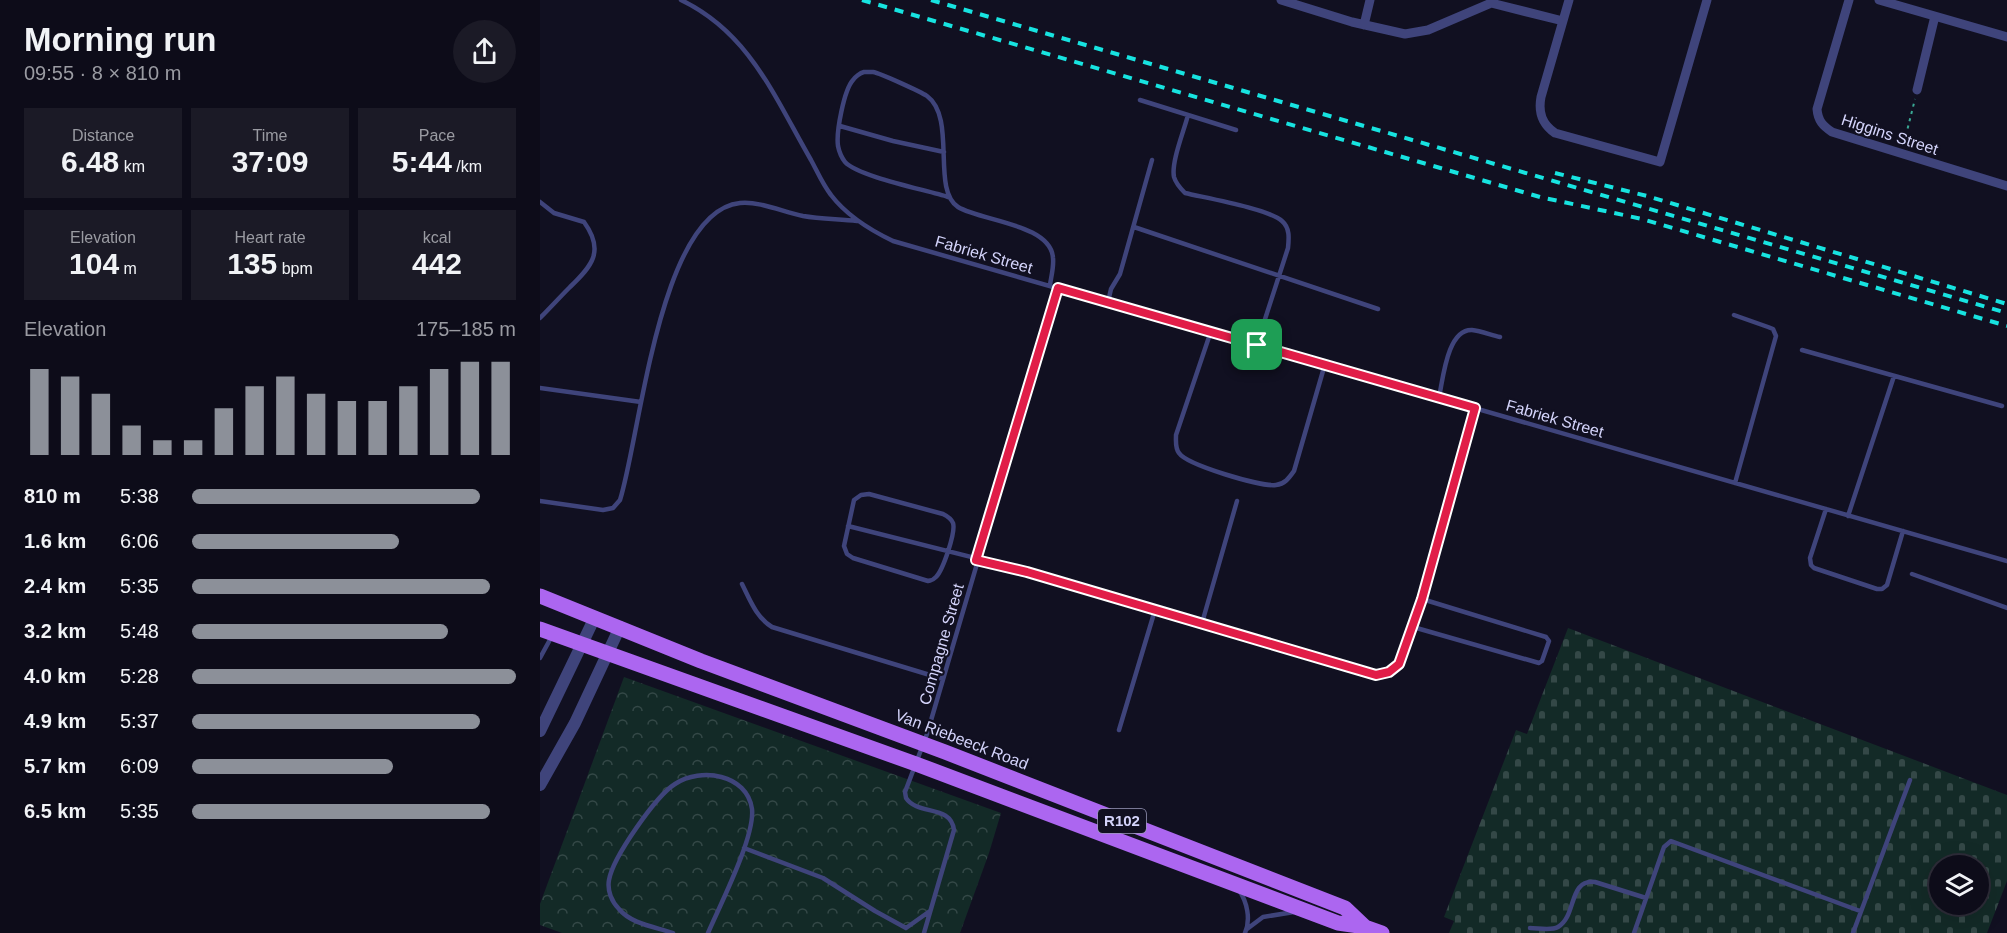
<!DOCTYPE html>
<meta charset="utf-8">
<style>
:root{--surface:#0d0c19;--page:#1b1a26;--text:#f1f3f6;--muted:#9a9ba2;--line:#2d2c38;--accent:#8c9099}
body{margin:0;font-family:Arial,sans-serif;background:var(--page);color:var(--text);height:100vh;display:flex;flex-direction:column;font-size:22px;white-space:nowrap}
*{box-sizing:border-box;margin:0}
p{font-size:20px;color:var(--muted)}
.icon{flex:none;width:33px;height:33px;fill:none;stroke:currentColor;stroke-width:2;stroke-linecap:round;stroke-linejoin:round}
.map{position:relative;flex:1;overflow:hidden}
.drawer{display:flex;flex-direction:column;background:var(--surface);width:540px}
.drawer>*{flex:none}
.tools{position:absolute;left:1389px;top:855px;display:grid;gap:12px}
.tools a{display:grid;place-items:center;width:60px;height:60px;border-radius:50%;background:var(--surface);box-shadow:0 6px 24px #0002,0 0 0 2px var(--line);font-size:30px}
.pin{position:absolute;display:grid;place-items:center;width:51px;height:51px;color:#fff;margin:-26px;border-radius:12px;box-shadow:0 3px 9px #0006}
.round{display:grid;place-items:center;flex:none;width:63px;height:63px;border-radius:32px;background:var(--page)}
.headline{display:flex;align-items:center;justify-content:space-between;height:102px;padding:0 24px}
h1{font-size:33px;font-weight:700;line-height:45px}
.figures{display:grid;grid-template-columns:repeat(3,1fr);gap:9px;height:102px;padding:6px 24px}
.figures div{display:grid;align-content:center;border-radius:0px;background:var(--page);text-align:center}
.figures b{font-size:30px;font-weight:700}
.figures small{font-size:16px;font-weight:400}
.figures p{font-size:16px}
.chart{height:168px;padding:12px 24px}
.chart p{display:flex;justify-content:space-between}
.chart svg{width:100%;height:108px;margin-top:6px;stroke:var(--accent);stroke-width:6}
ul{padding:0 24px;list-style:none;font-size:20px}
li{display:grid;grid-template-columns:96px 72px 1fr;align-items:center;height:45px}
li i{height:15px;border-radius:8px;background:var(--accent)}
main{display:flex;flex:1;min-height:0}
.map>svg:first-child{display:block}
.forest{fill:url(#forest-crowns)}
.cemetery{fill:url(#cemetery-stones);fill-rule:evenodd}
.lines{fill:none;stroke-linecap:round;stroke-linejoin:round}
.path{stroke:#3aa894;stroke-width:2;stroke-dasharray:3 4.5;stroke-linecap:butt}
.service{stroke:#3f447b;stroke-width:4.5}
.minor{stroke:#3f447b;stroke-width:9}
.tertiary{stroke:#3f447b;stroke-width:12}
.primary{stroke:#ac66f0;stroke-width:15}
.rail{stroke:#17e3e0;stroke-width:4;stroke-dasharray:9 8;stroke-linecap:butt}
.route-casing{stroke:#fff;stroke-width:12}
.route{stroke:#e11d48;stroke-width:8}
.labels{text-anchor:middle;stroke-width:4.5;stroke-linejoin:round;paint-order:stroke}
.shield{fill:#111021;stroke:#9a99ba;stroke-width:1.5}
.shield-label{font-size:15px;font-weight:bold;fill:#d4d4fb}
.street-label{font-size:16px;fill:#d4d4fb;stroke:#111021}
</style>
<main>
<section class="drawer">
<div class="headline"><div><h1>Morning run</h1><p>09:55 · 8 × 810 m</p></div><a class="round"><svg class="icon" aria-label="share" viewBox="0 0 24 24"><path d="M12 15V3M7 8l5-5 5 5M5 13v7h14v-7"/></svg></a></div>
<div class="figures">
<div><p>Distance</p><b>6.48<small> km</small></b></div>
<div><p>Time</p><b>37:09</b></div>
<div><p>Pace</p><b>5:44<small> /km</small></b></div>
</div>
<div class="figures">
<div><p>Elevation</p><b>104<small> m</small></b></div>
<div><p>Heart rate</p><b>135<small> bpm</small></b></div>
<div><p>kcal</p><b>442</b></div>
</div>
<div class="chart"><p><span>Elevation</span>175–185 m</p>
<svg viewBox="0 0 160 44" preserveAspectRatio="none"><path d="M5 44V9M15 44V12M25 44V19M35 44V32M45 44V38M55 44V38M65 44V25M75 44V16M85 44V12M95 44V19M105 44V22M115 44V22M125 44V16M135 44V9M145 44V6M155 44V6"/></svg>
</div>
<ul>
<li><b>810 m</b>5:38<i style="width:89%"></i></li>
<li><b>1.6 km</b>6:06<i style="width:64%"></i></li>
<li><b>2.4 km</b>5:35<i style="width:92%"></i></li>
<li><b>3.2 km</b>5:48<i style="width:79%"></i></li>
<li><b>4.0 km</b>5:28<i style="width:100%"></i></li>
<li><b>4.9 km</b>5:37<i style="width:89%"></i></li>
<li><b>5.7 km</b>6:09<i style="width:62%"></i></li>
<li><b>6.5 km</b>5:35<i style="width:92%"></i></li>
</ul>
</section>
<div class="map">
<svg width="1467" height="933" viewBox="0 0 1467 933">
<defs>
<pattern id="forest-crowns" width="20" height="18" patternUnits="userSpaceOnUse" patternTransform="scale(1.5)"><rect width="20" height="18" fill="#132a27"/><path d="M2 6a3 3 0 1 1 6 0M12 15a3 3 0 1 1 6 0" fill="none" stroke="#344847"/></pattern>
<pattern id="cemetery-stones" width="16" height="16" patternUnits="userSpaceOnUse" patternTransform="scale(1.5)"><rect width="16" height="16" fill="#132a27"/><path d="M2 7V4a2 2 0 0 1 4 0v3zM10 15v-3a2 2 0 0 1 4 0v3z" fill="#344847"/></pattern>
</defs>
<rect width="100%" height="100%" fill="#111021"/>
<path class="forest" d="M84,677L461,813L449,853L420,933H22L0,925V904Z"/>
<path class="cemetery" d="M1028,628L1467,795V881L1447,933H909L914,921L904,917L976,730L987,734ZM1400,866H1438V904H1400Z"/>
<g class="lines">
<path class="path" d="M1364,143L1375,99"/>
<path class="service" d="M141,0C210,33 235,98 271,160C277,171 283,185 291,195C307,216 330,230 353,241L1467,561
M600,100L696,130
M648,115C644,131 631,162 634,177C636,184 641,189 645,193C666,198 729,209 742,221C750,228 749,238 748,248L717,344
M300,126L353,141L404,152
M408,197C387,190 319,177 305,162C302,158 299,151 298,146C296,132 304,90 313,80C315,77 320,73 324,72C326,72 331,72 333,72C340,73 381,92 387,96C417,118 391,190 418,207C441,221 511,224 513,258C514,267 511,277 510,285
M0,202L14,213L44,222C65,251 52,266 30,287C20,297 10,308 0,318
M594,227L838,309
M568,302L571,289L580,274L612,160
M1194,315L1228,327L1233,329L1236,336L1195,483
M671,331L636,435C636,441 635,448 639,453C647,465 721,487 736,485C745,484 749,478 754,471L785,364
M1262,350L1462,406
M0,388L101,402
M899,397C903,380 907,329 932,330C941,331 951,335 960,337
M329,494L403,514C407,516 411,518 413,523C416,532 403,570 396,577C392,581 392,580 388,581L313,558L307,554L304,546L314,500L321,495Z
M0,501L63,510L73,508L80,500C100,438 119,211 200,203C220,201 243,212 263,216C280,219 299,219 317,221
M1286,509L1270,558L1271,565L1274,568L1337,589H1342L1347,585L1363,531
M1308,516L1354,376
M308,526L487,571L836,675L849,673L859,664L882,599L935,408
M1372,574L1467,608
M202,584C210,600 216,617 232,627L403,679
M662,623L697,501
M873,627L999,663L1002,661L1009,641L1006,637L882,599
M0,658L12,636
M579,730L615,610
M204,848L283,878L335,911L366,928
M699,890C707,902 711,919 705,933
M366,928L390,911
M990,928C998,928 1011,931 1018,927C1037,916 1028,879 1055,882L1106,898
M707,929L723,917L754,912
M133,933C116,927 91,924 79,909C72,902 67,891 69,880C73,857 116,796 135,784C161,767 207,774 212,809C215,837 180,905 168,933
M384,933L414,830C411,804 378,816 366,798L365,792L387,734L518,288
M1094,933L1124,847L1131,841L1320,911
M1313,933L1370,780"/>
<path class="minor" d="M741,0L812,22L865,34L888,30L951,3L1023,21
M1029,0L1001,97C998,113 1002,124 1015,133L1120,162L1167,0
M1309,0L1277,109C1278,121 1283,126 1292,132L1467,186
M1339,0L1467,37
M824,25L830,0
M1377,90L1395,16"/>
<path class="tertiary" d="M0,731L55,617
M0,785L35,723L80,627"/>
<path class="primary" d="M0,596L161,661L405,752L805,908L825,927
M0,629L376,764L798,923L825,927L842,933"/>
<path class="rail" d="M322,0L1000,197L1102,219L1467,326
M391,0L1467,313
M1015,173L1107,196L1467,304"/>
</g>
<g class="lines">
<defs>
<path id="route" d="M518,288L935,408L882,599L859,664L849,672L836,675L487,572L436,560Z"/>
</defs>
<use href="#route" class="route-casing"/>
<use href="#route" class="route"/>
</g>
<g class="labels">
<rect class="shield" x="558" y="809" width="48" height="24" rx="4.5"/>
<g class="shield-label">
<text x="582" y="826">R102</text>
</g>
<g class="street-label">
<text transform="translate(1350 134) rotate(18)" y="6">Higgins Street</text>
<text transform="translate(444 254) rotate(16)" y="6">Fabriek Street</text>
<text transform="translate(1015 418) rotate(16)" y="6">Fabriek Street</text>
<text transform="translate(401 644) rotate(-74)" y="6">Compagne Street</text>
<text transform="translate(422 739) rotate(21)" y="6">Van Riebeeck Road</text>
</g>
</g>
</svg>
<div class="tools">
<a><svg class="icon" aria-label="layers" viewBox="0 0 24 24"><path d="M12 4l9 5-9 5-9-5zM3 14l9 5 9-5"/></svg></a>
</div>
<div class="pin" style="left:717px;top:345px;background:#1e9e55"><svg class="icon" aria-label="arrive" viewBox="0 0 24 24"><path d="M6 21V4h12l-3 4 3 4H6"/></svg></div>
</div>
</main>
